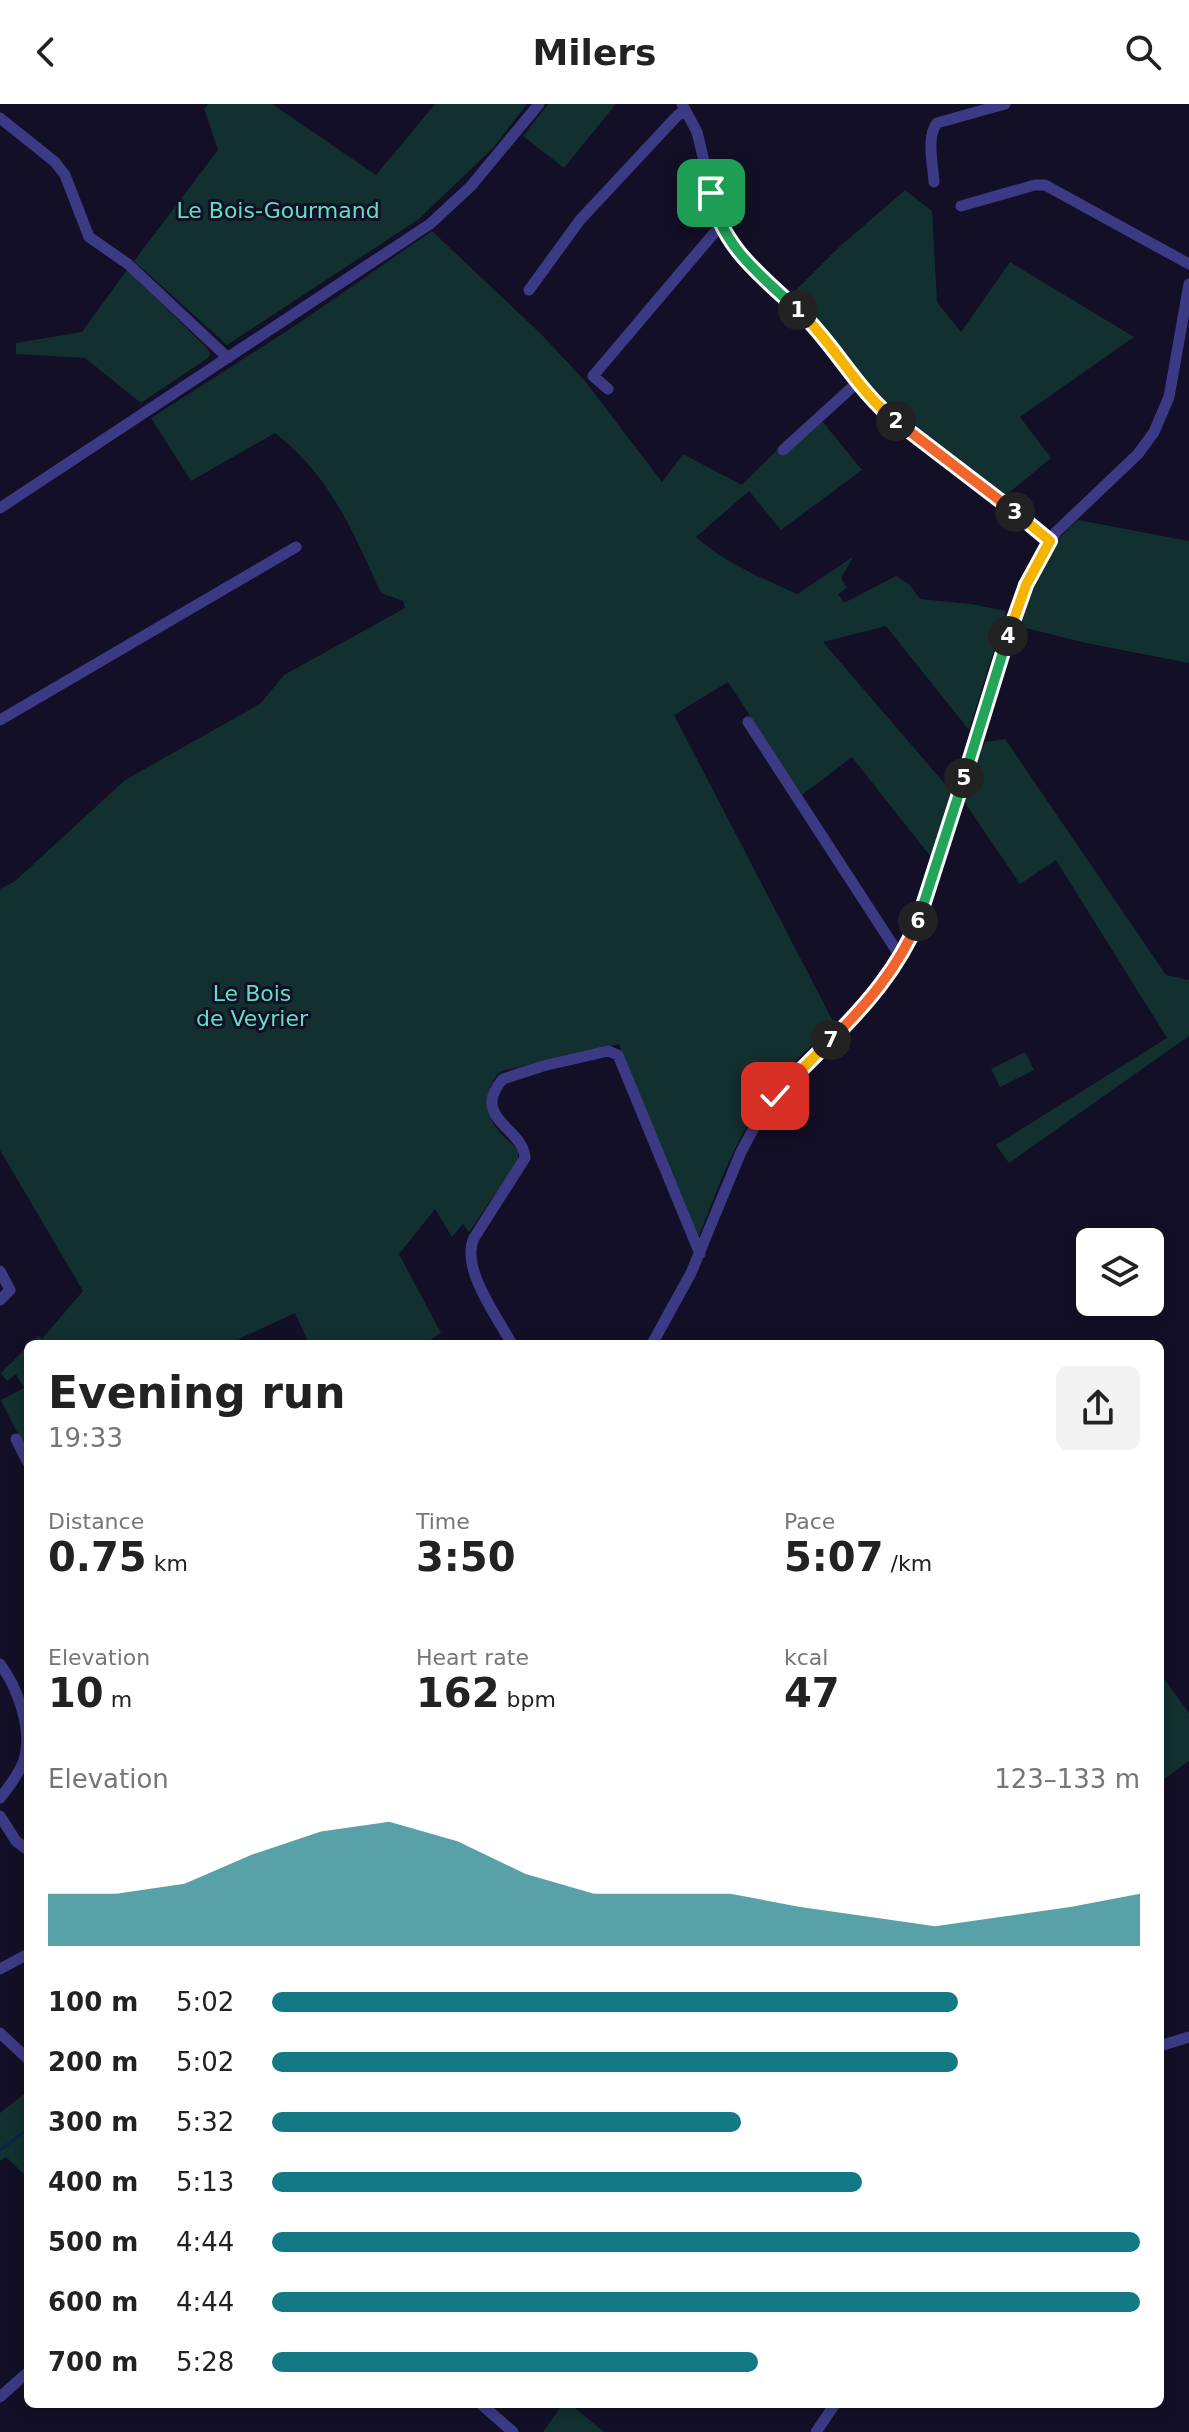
<!DOCTYPE html>
<meta charset="utf-8">
<style>
:root{--surface:#fff;--page:#f2f2f2;--text:#222;--muted:#767676;--accent:#137a85}
body{margin:0;font-family:"DejaVu Sans",sans-serif;background:var(--page);color:var(--text);height:100vh;display:flex;flex-direction:column;font-size:30px;white-space:nowrap}
*{box-sizing:border-box;margin:0}
p{font-size:26px;color:var(--muted)}
.icon{flex:none;width:44px;height:44px;fill:none;stroke:currentColor;stroke-width:2;stroke-linecap:round;stroke-linejoin:round}
.map{position:relative;flex:1;overflow:hidden}
.sheet{position:absolute;left:24px;top:1236px;width:1140px;height:1068px;display:flex;flex-direction:column;background:var(--surface);border-radius:12px;box-shadow:0 4px 12px #0003}
.sheet>*{flex:none}
.tools{position:absolute;left:1076px;top:1124px;display:grid;gap:16px}
.tools a{display:grid;place-items:center;width:88px;height:88px;border-radius:12px;background:var(--surface);box-shadow:0 4px 12px #0003;font-size:40px}
.pin{position:absolute;display:grid;place-items:center;width:68px;height:68px;color:#fff;margin:-34px;border-radius:16px;box-shadow:0 4px 12px #0006}
.km{position:absolute;width:40px;height:40px;margin:-20px;border-radius:50%;background:#222;color:#fff;font-size:22px;line-height:40px;text-align:center}
.round{display:grid;place-items:center;flex:none;width:84px;height:84px;border-radius:12px;background:var(--page)}
.head{display:flex;align-items:center;justify-content:space-between;height:136px;padding:0 24px}
h1{font-size:44px;font-weight:700;line-height:60px}
.stats{display:grid;grid-template-columns:repeat(3,1fr);gap:12px;height:136px;padding:8px 24px}
.stats div{display:grid;align-content:center}
.stats b{font-size:40px;font-weight:700}
.stats small{font-size:22px;font-weight:400}
.stats p{font-size:22px}
.chart{height:224px;padding:16px 24px}
.chart p{display:flex;justify-content:space-between}
.chart svg{width:100%;height:144px;margin-top:8px;fill:var(--accent);opacity:.7}
ul{padding:0 24px;list-style:none;font-size:26px}
li{display:grid;grid-template-columns:128px 96px 1fr;align-items:center;height:60px}
li i{height:20px;border-radius:10px;background:var(--accent)}
header{display:flex;justify-content:space-between;align-items:center;height:104px;padding:0 24px;background:var(--surface);font-size:36px;font-weight:700}
.map>svg:first-child{display:block}
.green{fill:#12302f}
.lines{fill:none;stroke-linecap:round;stroke-linejoin:round}
.stream{stroke:#0c2248;stroke-width:3}
.minor{stroke:#3d3a85;stroke-width:11}
.split-1-casing{stroke:#fff;stroke-width:16}
.split-2-casing{stroke:#fff;stroke-width:16}
.split-3-casing{stroke:#fff;stroke-width:16}
.split-4-casing{stroke:#fff;stroke-width:16}
.split-5-casing{stroke:#fff;stroke-width:16}
.split-6-casing{stroke:#fff;stroke-width:16}
.split-7-casing{stroke:#fff;stroke-width:16}
.split-8-casing{stroke:#fff;stroke-width:16}
.split-1{stroke:#22a559;stroke-width:10}
.split-2{stroke:#f5b400;stroke-width:10}
.split-3{stroke:#f0652b;stroke-width:10}
.split-4{stroke:#f5b400;stroke-width:10}
.split-5{stroke:#22a559;stroke-width:10}
.split-6{stroke:#22a559;stroke-width:10}
.split-7{stroke:#f0652b;stroke-width:10}
.split-8{stroke:#f5b400;stroke-width:10}
.labels{text-anchor:middle;stroke-width:6;stroke-linejoin:round;paint-order:stroke}
.park-label{font-size:22px;fill:#5fe0c0;stroke:#130f26}
</style>
<header><svg class="icon" aria-label="back" viewBox="0 0 24 24"><path d="M15 5l-7 7 7 7"/></svg>Milers<svg class="icon" aria-label="search" viewBox="0 0 24 24"><circle cx="10" cy="10" r="6"/><path d="M15 15l6 6"/></svg></header>
<div class="map">
<svg width="1189" height="2328" viewBox="0 0 1189 2328">
<rect width="100%" height="100%" fill="#130f26"/>
<path class="green" d="M209,0H272L376,71L435,0H527L493,44L419,115L227,241L134,157L218,46L204,4Z
M548,0H616L564,64L523,32Z
M905,86L932,107L937,198L961,228L1010,158L1134,233L1020,313L1051,354L1005,392L948,347L895,310L881,296L837,239L791,191L837,145Z
M432,127L541,230L585,277L662,378L683,350L742,381L777,346L782,351L822,317L862,366L781,426L749,387L696,433C725,459 762,474 797,490L853,453L841,474L847,484L838,490L844,499L896,472L910,481L920,495L971,500L1006,507L969,626L886,522L823,538L951,687L931,753L852,653L802,691L728,578L674,611L835,921C814,940 791,959 773,982C738,1027 720,1079 699,1132L691,1123L647,1018L619,940L501,967C486,978 486,1007 495,1022C501,1031 511,1039 518,1046V1057L469,1128L463,1120L452,1133L435,1105L399,1150L441,1229L424,1240H309L295,1209L228,1240H30L38,1232L42,1235L83,1187L0,1046V785L14,778L125,676L260,600L284,571L405,504L403,497L381,489C352,426 331,373 275,329L191,377L151,314L293,223Z
M127,166L206,243L210,249L208,254L141,299L85,254L16,250V239L82,228Z
M1078,416L1189,437V559L1086,539L1018,522C1031,482 1045,443 1078,416Z
M1005,635L1166,871L1189,876V932L1009,1059L996,1041L1167,934L1056,756L1020,780L965,699V687L982,639L984,642L985,638Z
M1025,948L1034,966L1000,983L991,965Z
M28,1242V1350L1,1296L24,1284L16,1270L7,1277L1,1269Z
M1160,1569L1189,1609V1657L1160,1678Z
M28,1987V2074L6,2053L0,2057V2009Z
M563,2300H570L604,2328H543Z"/>
<g class="lines">
<path class="stream" d="M0,2046L28,2025"/>
<path class="minor" d="M682,0L697,28L718,115L737,147L832,242L879,303L1037,424L1050,437
M0,14L55,58L65,71L89,133L128,160L228,254
M934,78C933,61 926,33 937,19L1005,0
M961,102L1035,81H1045L1189,160
M529,186L580,116L677,12L685,6
M608,285L593,272L720,122
M783,346L859,277
M0,404L430,120L471,82L539,0
M0,616L296,443
M748,618L900,852
M0,1167L10,1186L0,1196
M512,1240C497,1213 460,1163 474,1134L525,1054C524,1024 469,1014 503,975L543,962L608,947L618,951L700,1150
M652,1240L691,1169L741,1048L756,1020L786,979L877,887L911,834L931,780L1026,481L1056,428L1138,350L1154,328L1169,293L1189,180
M16,1335L28,1359
M0,1560C18,1584 33,1626 24,1656C19,1670 9,1683 0,1694
M0,1712L16,1737L28,1746
M0,1865L28,1850
M0,1929L28,1955
M1160,1942L1189,1933
M0,2293L28,2268
M481,2300L513,2328
M816,2328L835,2300"/>
</g>
<g class="lines">
<defs>
<path id="split-1" d="M711,89C721,142 760,171 798,206"/>
<path id="split-2" d="M798,206C834,239 857,287 896,317"/>
<path id="split-3" d="M896,317L1015,408"/>
<path id="split-4" d="M1008,532L1026,481L1050,437L1015,408"/>
<path id="split-5" d="M964,674L1008,532"/>
<path id="split-6" d="M918,817L964,674"/>
<path id="split-7" d="M831,936C867,900 898,864 918,817"/>
<path id="split-8" d="M775,992L831,936"/>
</defs>
<use href="#split-1" class="split-1-casing"/>
<use href="#split-2" class="split-2-casing"/>
<use href="#split-3" class="split-3-casing"/>
<use href="#split-4" class="split-4-casing"/>
<use href="#split-5" class="split-5-casing"/>
<use href="#split-6" class="split-6-casing"/>
<use href="#split-7" class="split-7-casing"/>
<use href="#split-8" class="split-8-casing"/>
<use href="#split-1" class="split-1"/>
<use href="#split-2" class="split-2"/>
<use href="#split-3" class="split-3"/>
<use href="#split-4" class="split-4"/>
<use href="#split-5" class="split-5"/>
<use href="#split-6" class="split-6"/>
<use href="#split-7" class="split-7"/>
<use href="#split-8" class="split-8"/>
</g>
<g class="labels">
<g class="park-label">
<text x="278" y="114">Le Bois-Gourmand</text>
<text x="252" y="897">Le Bois<tspan x="252" dy="25">de Veyrier</tspan></text>
</g>
</g>
</svg>
<div class="tools">
<a><svg class="icon" aria-label="layers" viewBox="0 0 24 24"><path d="M12 4l9 5-9 5-9-5zM3 14l9 5 9-5"/></svg></a>
</div>
<div class="pin" style="left:711px;top:89px;background:#1e9e55"><svg class="icon" aria-label="arrive" viewBox="0 0 24 24"><path d="M6 21V4h12l-3 4 3 4H6"/></svg></div>
<div class="pin" style="left:775px;top:992px;background:#d93025"><svg class="icon" aria-label="check" viewBox="0 0 24 24"><path d="M5 12l5 5 9-10"/></svg></div>
<b class="km" style="left:798px;top:206px">1</b>
<b class="km" style="left:896px;top:317px">2</b>
<b class="km" style="left:1015px;top:408px">3</b>
<b class="km" style="left:1008px;top:532px">4</b>
<b class="km" style="left:964px;top:674px">5</b>
<b class="km" style="left:918px;top:817px">6</b>
<b class="km" style="left:831px;top:936px">7</b>
<section class="sheet">
<div class="head"><div><h1>Evening run</h1><p>19:33</p></div><a class="round"><svg class="icon" aria-label="share" viewBox="0 0 24 24"><path d="M12 15V3M7 8l5-5 5 5M5 13v7h14v-7"/></svg></a></div>
<div class="stats">
<div><p>Distance</p><b>0.75<small> km</small></b></div>
<div><p>Time</p><b>3:50</b></div>
<div><p>Pace</p><b>5:07<small> /km</small></b></div>
</div>
<div class="stats">
<div><p>Elevation</p><b>10<small> m</small></b></div>
<div><p>Heart rate</p><b>162<small> bpm</small></b></div>
<div><p>kcal</p><b>47</b></div>
</div>
<div class="chart"><p><span>Elevation</span>123–133 m</p>
<svg viewBox="0 0 160 44" preserveAspectRatio="none"><path d="M0 44V28L10 28L20 25L30 16L40 9L50 6L60 12L70 22L80 28L90 28L100 28L110 32L120 35L130 38L140 35L150 32L160 28V44z"/></svg>
</div>
<ul>
<li><b>100 m</b>5:02<i style="width:79%"></i></li>
<li><b>200 m</b>5:02<i style="width:79%"></i></li>
<li><b>300 m</b>5:32<i style="width:54%"></i></li>
<li><b>400 m</b>5:13<i style="width:68%"></i></li>
<li><b>500 m</b>4:44<i style="width:100%"></i></li>
<li><b>600 m</b>4:44<i style="width:100%"></i></li>
<li><b>700 m</b>5:28<i style="width:56%"></i></li>
</ul>
</section>
</div>
